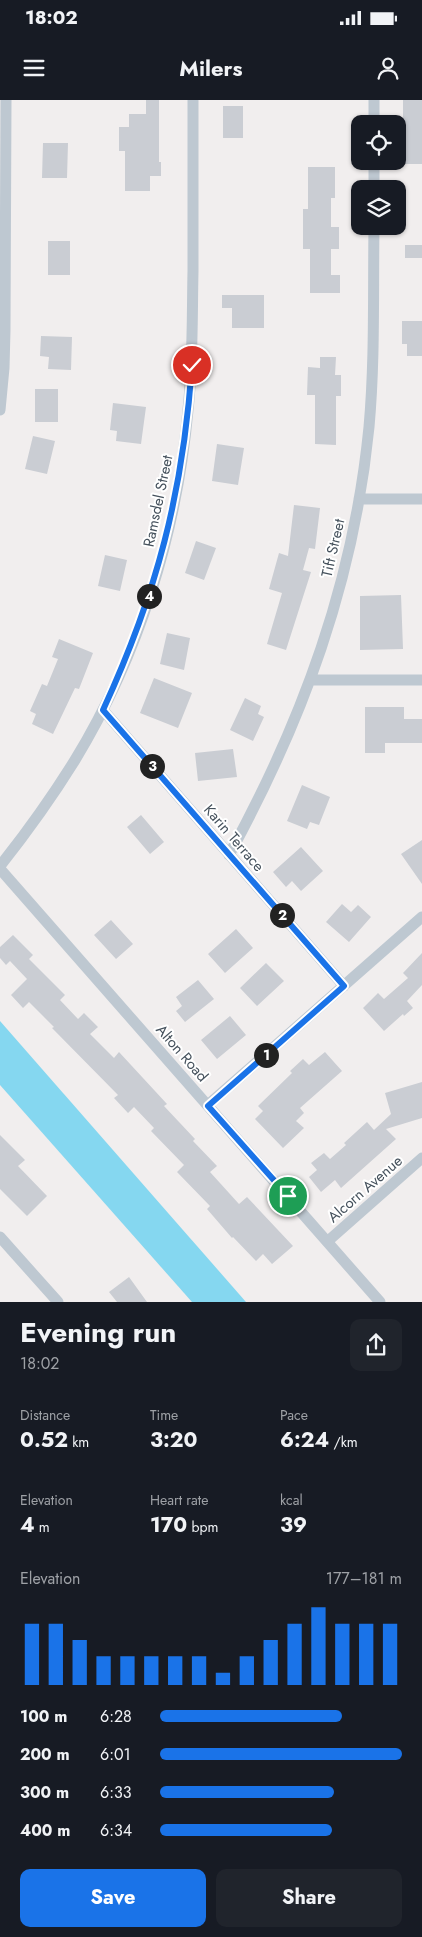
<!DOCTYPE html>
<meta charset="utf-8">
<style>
:root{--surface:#171b24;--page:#20242c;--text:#f1f3f6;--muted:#9ea1a6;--accent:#1a73e8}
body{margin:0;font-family:Jost,sans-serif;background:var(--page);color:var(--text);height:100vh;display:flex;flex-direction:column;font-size:19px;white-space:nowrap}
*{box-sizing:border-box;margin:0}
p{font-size:16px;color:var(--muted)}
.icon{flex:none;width:28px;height:28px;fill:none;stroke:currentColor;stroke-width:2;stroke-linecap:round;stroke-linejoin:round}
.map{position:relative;height:1202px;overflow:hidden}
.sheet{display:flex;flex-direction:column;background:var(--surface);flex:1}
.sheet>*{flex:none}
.controls{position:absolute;left:351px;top:15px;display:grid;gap:10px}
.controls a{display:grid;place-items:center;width:55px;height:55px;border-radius:10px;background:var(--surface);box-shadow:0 1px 4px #0004;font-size:25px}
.pin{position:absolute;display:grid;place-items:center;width:42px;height:42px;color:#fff;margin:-21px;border:2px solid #fff;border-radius:50%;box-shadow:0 1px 5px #0007}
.km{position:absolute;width:25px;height:25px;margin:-12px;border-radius:50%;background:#222;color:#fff;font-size:14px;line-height:25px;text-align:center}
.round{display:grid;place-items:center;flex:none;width:52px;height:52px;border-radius:10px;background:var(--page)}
.head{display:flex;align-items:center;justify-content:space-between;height:85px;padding:0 20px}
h1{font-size:28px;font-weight:700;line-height:38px}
.figures{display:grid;grid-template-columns:repeat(3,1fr);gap:8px;height:85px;padding:5px 20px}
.figures div{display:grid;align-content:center}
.figures b{font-size:21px;font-weight:700}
.figures small{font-size:14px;font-weight:400}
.figures p{font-size:14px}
.chart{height:140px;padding:10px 20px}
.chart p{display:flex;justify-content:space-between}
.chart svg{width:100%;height:90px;margin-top:5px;stroke:var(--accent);stroke-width:6}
.cta{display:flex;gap:10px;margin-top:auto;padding:10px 20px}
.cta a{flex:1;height:58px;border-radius:10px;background:var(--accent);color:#fff;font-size:20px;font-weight:700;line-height:58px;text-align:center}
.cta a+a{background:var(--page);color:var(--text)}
ul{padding:0 20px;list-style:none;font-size:16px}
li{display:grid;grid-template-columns:80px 60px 1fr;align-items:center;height:38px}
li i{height:12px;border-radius:6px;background:var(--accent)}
.status{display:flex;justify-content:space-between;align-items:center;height:35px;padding:0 25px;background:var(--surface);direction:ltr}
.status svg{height:14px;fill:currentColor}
header{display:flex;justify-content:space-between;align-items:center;height:65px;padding:0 20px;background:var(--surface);font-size:22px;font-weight:700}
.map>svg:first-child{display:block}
.water{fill:#85d7f0}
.building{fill:#cacdd3}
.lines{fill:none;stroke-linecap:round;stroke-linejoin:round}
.minor{stroke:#bec8d1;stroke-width:11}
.route-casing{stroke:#fff;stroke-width:10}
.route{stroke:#1a73e8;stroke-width:6}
.labels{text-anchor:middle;stroke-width:4;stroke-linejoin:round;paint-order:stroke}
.street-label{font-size:15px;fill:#45515c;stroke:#fff}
</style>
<div class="status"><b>18:02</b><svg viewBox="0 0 49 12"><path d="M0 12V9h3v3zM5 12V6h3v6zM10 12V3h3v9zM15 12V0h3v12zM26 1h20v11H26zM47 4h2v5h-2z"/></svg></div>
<header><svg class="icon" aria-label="menu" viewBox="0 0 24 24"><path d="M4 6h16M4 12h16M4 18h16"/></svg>Milers<svg class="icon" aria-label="person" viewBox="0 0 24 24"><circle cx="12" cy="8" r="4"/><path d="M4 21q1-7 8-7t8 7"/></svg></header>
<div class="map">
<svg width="422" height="1202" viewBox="0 0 422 1202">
<rect width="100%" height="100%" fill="#f1eeee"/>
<path class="water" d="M0,921L246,1202H192L0,985Z"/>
<path class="building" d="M146,0H159V62H161V76H150V91H125V51H119V27H129V14H146Z
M403,0H422V64H403Z
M223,6H243V38H223Z
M43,43H68L67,78H42Z
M308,67H335V98H331V127H339V149H331V175H340V193H310V149H303V109H308Z
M48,141H70V175H48Z
M405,145H422V158H405Z
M222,195H264V228H232V208H222Z
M402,221H422V256H407V244H402Z
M41,236L72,237L71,270L48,269L49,257L40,256Z
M320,257H336L335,275H341V296H336V345L315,344V295H307L308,267L320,268Z
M35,289H58V322H35Z
M113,303L146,307L141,344L116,341L117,331L110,330Z
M33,336L55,341L47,374L25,369Z
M217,344L244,348L238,385L212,381Z
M294,405L320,408L315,449L309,448L303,470L311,472L286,550L267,544L282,493L269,489L279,453L288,456Z
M196,441L216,448L204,480L185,473Z
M105,455L127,460L120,491L98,486Z
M401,495L403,549L360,550V496Z
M167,533L190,538L184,570L160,564Z
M59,539L93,553L79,589L75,588L53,634L32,624L36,614L30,611L42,584L47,586L58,559L52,557Z
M154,578L192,593L178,628L140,613Z
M245,598L261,606L258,614L264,617L253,641L230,630Z
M365,607H404V619H422V643H385V653H365Z
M233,649L237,677L198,681L195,653Z
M302,685L330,697L319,725L310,722L307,729L287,721Z
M141,715L164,742L150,754L127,727Z
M422,740V784L401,754Z
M301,747L323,771L301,791L292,781L286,787L273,772Z
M342,804L351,812L358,805L371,817L349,842L326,822Z
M111,820L133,844L116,859L94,835Z
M236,829L253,848L225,873L208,854Z
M13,835L33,855L29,859L65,895L60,900L78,919L84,913L98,927L90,934L114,958L119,952L167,1004L164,1006L195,1039L193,1041L217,1066L210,1072L239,1104L247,1097L293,1146L272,1164L263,1154L256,1161L233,1137L232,1138L207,1109L210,1106L177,1072L184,1065L151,1031L154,1028L134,1007L128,1013L114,998L118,995L52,928L54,927L29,902L23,908L11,895L27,879L10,861L6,865L0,858V847Z
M422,853V885L407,901L413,908L404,916L403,914L384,931L363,908L378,893L384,899L408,878L403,873Z
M266,863L284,881L257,906L240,888Z
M198,880L214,899L185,922L176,911L182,906L176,897Z
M230,916L246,935L217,959L201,940Z
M325,952L342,971L300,1008L304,1013L296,1021L304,1028L283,1048L255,1019L263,1011L258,1006L292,973L290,971L303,959L309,965Z
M422,982V1018L386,1029L396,1039L341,1088L335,1080L321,1092L309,1077L317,1070L311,1063L324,1053L330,1059L346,1045L344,1043L367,1022L374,1030L391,1014L385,993Z
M0,1035L25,1060L18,1066L47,1096L27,1116L0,1089Z
M129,1177L147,1202H117L109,1192Z"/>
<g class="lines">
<path class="minor" d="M374,24V0
M374,89V61
M0,310L4,268L5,230L6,0
M359,399H422
M311,580H422
M103,610L344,886
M229,755C303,620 354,481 369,327C375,260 373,193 374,126
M0,766C27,732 52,697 75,660C139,555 177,432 188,310C193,264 192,217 193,171C193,114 193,57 193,0
M0,769L380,1202
M208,1005L422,817
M0,1137L58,1202
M328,1141L422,1058"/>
</g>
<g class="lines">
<defs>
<path id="route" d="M192,265C183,393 157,493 103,610L344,886L208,1006L288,1096"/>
</defs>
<use href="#route" class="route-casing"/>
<use href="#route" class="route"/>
</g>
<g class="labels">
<g class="street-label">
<text transform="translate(158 401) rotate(-78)" y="5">Ramsdel Street</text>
<text transform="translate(333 448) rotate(-77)" y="5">Tift Street</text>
<text transform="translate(234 738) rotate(49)" y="5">Karin Terrace</text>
<text transform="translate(182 953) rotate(49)" y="5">Alton Road</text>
<text transform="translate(365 1089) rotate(-41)" y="5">Alcorn Avenue</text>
</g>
</g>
</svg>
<div class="controls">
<a><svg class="icon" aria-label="locate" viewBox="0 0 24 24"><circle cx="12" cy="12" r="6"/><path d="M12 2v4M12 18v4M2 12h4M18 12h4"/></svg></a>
<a><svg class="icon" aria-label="layers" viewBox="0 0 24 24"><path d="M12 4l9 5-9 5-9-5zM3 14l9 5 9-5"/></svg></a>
</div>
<div class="pin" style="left:288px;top:1096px;background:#1e9e55"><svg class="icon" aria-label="arrive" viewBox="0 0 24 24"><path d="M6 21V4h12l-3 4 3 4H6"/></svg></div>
<div class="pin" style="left:192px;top:265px;background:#d93025"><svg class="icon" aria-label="check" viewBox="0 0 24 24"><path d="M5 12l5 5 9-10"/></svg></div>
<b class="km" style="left:266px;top:955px">1</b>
<b class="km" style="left:282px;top:815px">2</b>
<b class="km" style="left:152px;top:666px">3</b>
<b class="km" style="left:149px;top:496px">4</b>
</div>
<section class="sheet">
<div class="head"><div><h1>Evening run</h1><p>18:02</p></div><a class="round"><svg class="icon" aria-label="share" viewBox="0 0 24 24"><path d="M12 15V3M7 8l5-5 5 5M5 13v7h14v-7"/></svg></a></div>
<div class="figures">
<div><p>Distance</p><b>0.52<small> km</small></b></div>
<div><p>Time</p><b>3:20</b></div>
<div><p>Pace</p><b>6:24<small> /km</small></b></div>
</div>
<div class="figures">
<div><p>Elevation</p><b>4<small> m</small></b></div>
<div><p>Heart rate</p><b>170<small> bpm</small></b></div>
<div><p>kcal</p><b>39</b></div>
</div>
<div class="chart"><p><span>Elevation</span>177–181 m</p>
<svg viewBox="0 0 160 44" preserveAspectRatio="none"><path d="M5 44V14M15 44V14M25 44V22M35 44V30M45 44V30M55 44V30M65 44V30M75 44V30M85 44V38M95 44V30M105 44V22M115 44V14M125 44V6M135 44V14M145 44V14M155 44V14"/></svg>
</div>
<ul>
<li><b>100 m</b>6:28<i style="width:75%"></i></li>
<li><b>200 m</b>6:01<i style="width:100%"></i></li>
<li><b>300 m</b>6:33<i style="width:72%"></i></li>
<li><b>400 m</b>6:34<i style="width:71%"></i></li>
</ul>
<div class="cta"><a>Save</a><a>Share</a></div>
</section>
